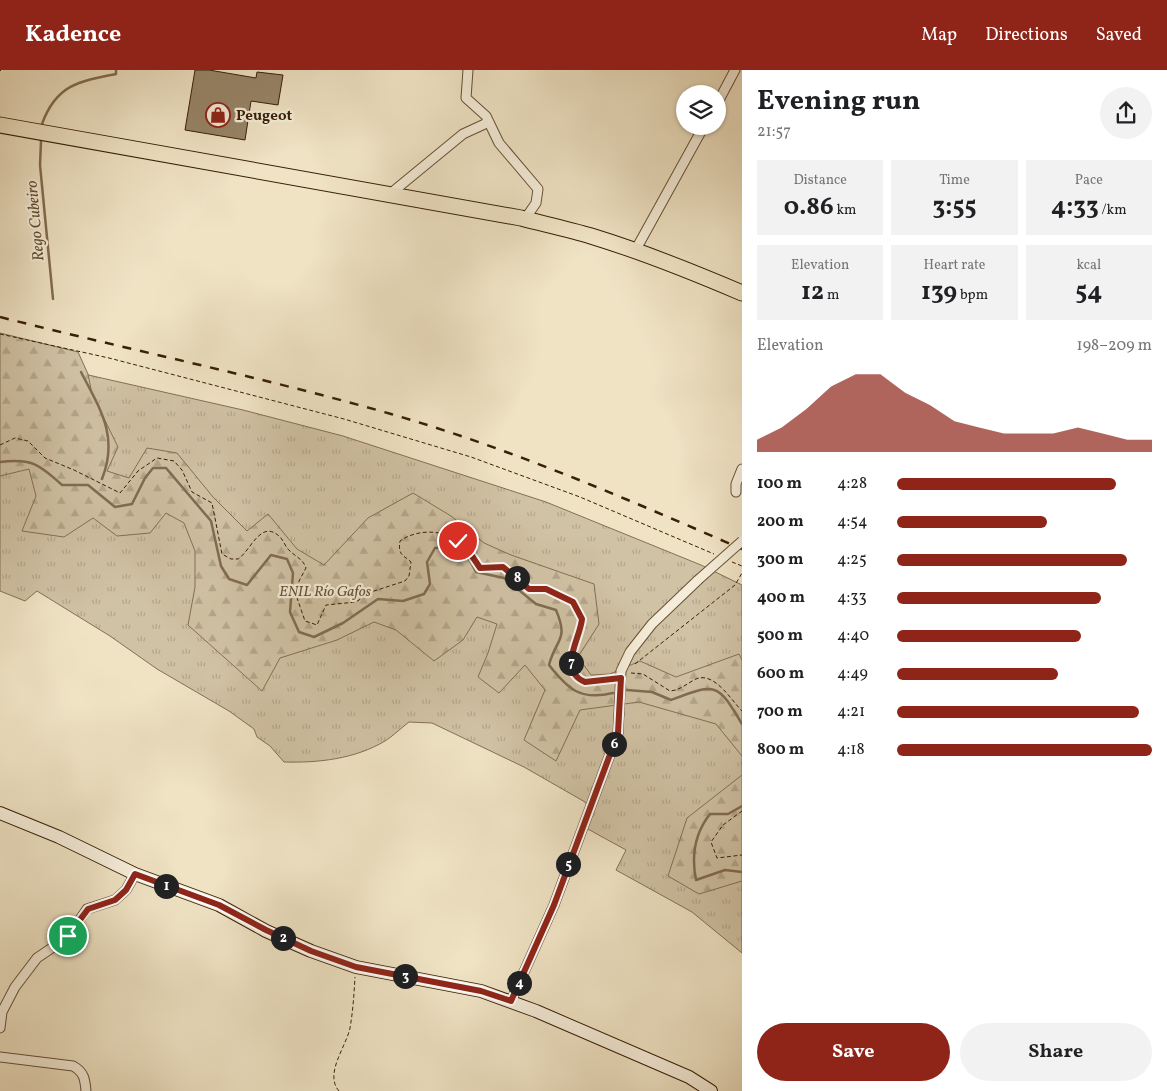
<!DOCTYPE html>
<meta charset="utf-8">
<style>
:root{--surface:#fff;--page:#f2f2f2;--text:#202124;--muted:#757577;--accent:#8f2418}
body{margin:0;font-family:Vollkorn,serif;background:var(--page);color:var(--text);height:100vh;display:flex;flex-direction:column;font-size:19px;white-space:nowrap}
*{box-sizing:border-box;margin:0}
p{font-size:16px;color:var(--muted)}
.icon{flex:none;width:28px;height:28px;fill:none;stroke:currentColor;stroke-width:2;stroke-linecap:round;stroke-linejoin:round}
.map{position:relative;flex:1;overflow:hidden}
.side{display:flex;flex-direction:column;background:var(--surface);width:425px}
.side>*{flex:none}
.controls{position:absolute;left:676px;top:15px;display:grid;gap:10px}
.controls a{display:grid;place-items:center;width:50px;height:50px;border-radius:50%;background:var(--surface);box-shadow:0 1px 4px #0004;font-size:25px}
.pin{position:absolute;display:grid;place-items:center;width:42px;height:42px;color:#fff;margin:-21px;border:2px solid #fff;border-radius:50%;box-shadow:0 1px 5px #0007}
.km{position:absolute;width:25px;height:25px;margin:-12px;border-radius:50%;background:#222;color:#fff;font-size:14px;line-height:25px;text-align:center}
.round{display:grid;place-items:center;flex:none;width:52px;height:52px;border-radius:26px;background:var(--page)}
.overview{display:flex;align-items:center;justify-content:space-between;height:85px;padding:0 15px}
h1{font-size:28px;font-weight:700;line-height:38px}
.stats{display:grid;grid-template-columns:repeat(3,1fr);gap:8px;height:85px;padding:5px 15px}
.stats div{display:grid;align-content:center;border-radius:0px;background:var(--page);text-align:center}
.stats b{font-size:25px;font-weight:700}
.stats small{font-size:14px;font-weight:400}
.stats p{font-size:14px}
.chart{height:140px;padding:10px 15px}
.chart p{display:flex;justify-content:space-between}
.chart svg{width:100%;height:90px;margin-top:5px;fill:var(--accent);opacity:.7}
.cta{display:flex;gap:10px;margin-top:auto;padding:10px 15px}
.cta a{flex:1;height:58px;border-radius:30px;background:var(--accent);color:#fff;font-size:20px;font-weight:700;line-height:58px;text-align:center}
.cta a+a{background:var(--page);color:var(--text)}
ul{padding:0 15px;list-style:none;font-size:16px}
li{display:grid;grid-template-columns:80px 60px 1fr;align-items:center;height:38px}
li i{height:12px;border-radius:6px;background:var(--accent)}
header{display:flex;align-items:center;gap:30px;box-sizing:border-box;height:70px;padding:0 25px;background:var(--accent);color:#fff}
header strong{font-size:24px}
nav{display:flex;gap:28px;margin-inline-start:auto;font-size:18px}
main{display:flex;flex:1;min-height:0}
.map>svg:first-child{display:block}
.grass{fill:url(#grass-tufts);stroke:#847054}
.forest{fill:url(#forest-firs);stroke:#847054}
.lines{fill:none;stroke-linecap:round;stroke-linejoin:round}
.stream{stroke:#816c51;stroke-width:2.5}
.building{fill:#978568;stroke:#381f05}
.street-casing{stroke:#665035;stroke-width:11}
.secondary-casing{stroke:#381f05;stroke-width:14}
.highway-casing{stroke:#381f05;stroke-width:17}
.path{stroke:#381f05;stroke-width:1;stroke-dasharray:4 2.5;stroke-linecap:butt}
.street{stroke:#f5edd9;stroke-width:9}
.secondary{stroke:#f5edd9;stroke-width:12}
.highway{stroke:#efe3c4;stroke-width:15}
.rail{stroke:#381f05;stroke-width:2.5;stroke-dasharray:9 9;stroke-linecap:butt}
.street-bridge-casing{stroke:#665035;stroke-width:11;stroke-linecap:butt}
.street-bridge{stroke:#f5edd9;stroke-width:9}
.route-casing{stroke:#fff;stroke-width:10}
.route{stroke:#8f2418;stroke-width:6}
.labels{text-anchor:middle;stroke-width:4.5;stroke-linejoin:round;paint-order:stroke}
.poi-label{font-size:15px;font-weight:bold;fill:#381f05;stroke:#f5edd9;text-anchor:start}
.park-label{font-size:15px;font-style:italic;fill:#665035;stroke:#f5edd9}
.water-label{font-size:16px;font-style:italic;fill:#624c31;stroke:#f5edd9}
</style>
<header>
<strong>Kadence</strong>
<nav><a>Map</a><a>Directions</a><a>Saved</a></nav>
</header>
<main>
<div class="map">
<svg width="742" height="1021" viewBox="0 0 742 1021">
<defs>
<pattern id="grass-tufts" width="24" height="20" patternUnits="userSpaceOnUse" patternTransform="scale(1.25)"><rect width="24" height="20" fill="#d0c2a4"/><path d="M3 7l-1-3M5 7V3M7 7l1-3M15 17l-1-3M17 17v-4M19 17l1-3" fill="none" stroke="#b3a68c"/></pattern>
<pattern id="forest-firs" width="22" height="20" patternUnits="userSpaceOnUse" patternTransform="scale(1.25)"><rect width="22" height="20" fill="#d0c2a4"/><path d="M5 1l3.5 6h-7zM16 11l3.5 6h-7z" fill="#b3a68c"/></pattern>
</defs>
<rect width="100%" height="100%" fill="#efe3c4"/>
<filter id="stains"><feTurbulence type="fractalNoise" baseFrequency=".004" numOctaves="4"/><feColorMatrix values="0 0 0 0 .2 0 0 0 0 .09 0 0 0 0 .02 0 0 0 .5 -.17"/></filter>
<radialGradient id="worn" r=".72"><stop offset=".6" stop-color="#630" stop-opacity="0"/><stop offset="1" stop-color="#630" stop-opacity=".3"/></radialGradient>
<path class="grass" d="M0,285L243,340L343,366L546,432L701,495L742,515V883L692,842L616,800L626,780L586,758L589,738L585,732L524,697L432,653L409,652C401,658 393,666 385,671C355,689 318,693 284,692L270,676L257,667L254,659L229,641L157,599L110,566L37,521L25,531L0,521Z"/>
<path class="forest" d="M0,263L78,282L88,304L92,324L118,377L107,401L129,408L147,378L177,383L213,427L247,461L268,444L297,479L324,495L368,448L413,423L451,446L484,473L511,485L594,514L599,554L578,587L591,605L610,604L640,591L676,607L739,584L742,590V686L716,654L639,632L580,640L556,691L524,670L545,620L525,595L499,623L478,607L488,583L497,554L477,547L463,570L434,591L396,560L374,552L337,570L280,588L262,621L188,555L195,517V481L184,453L166,443L150,463L117,466L93,448L64,467L22,461L36,426L29,399L0,406Z
M742,705V811L699,824L668,806L687,748Z"/>
<g class="lines">
<path class="stream" d="M42,54C56,15 79,11 116,4V0
M41,71L40,95L53,229
M81,302C100,339 119,366 102,409
M0,392C31,388 39,394 62,415H88L115,437L132,434L145,408L153,398H166L211,451L221,496L229,509L247,515L271,485L287,489L293,503L290,542L299,562L314,567L343,553L378,529L403,531L424,524L430,514L427,492L435,478C460,477 465,479 476,502L504,508L536,534L556,540C569,571 556,568 549,595C568,619 580,631 613,623
M627,620L652,622L671,630C716,613 717,612 742,654
M742,736L728,744H710C695,763 691,785 696,810L725,800L742,802"/>
</g>
<path class="building" d="M195,0H209L256,8L257,2L283,5L278,35L251,31L245,70L185,60Z"/>
<g class="lines">
<defs>
<path id="street" d="M468,0L466,28L486,46L499,73L538,119L536,133L525,149
M718,32L735,0
M390,124L463,64L489,52
M635,181L704,56
M736,422V414L742,399
M511,931L554,835L618,663L621,601L630,582L652,554L698,510
M0,958L2,942L15,917L37,888L68,867L87,839L115,830L126,820L135,804
M0,987L73,996C84,1002 85,1009 86,1021"/>
<path id="secondary" d="M0,743L59,767L135,804L219,835L266,861L311,881L356,897L481,921L536,941L689,1007L711,1021"/>
<path id="highway" d="M0,55L521,148C544,154 568,159 591,166C643,182 693,202 742,223"/>
</defs>
<use href="#street" class="street-casing"/>
<use href="#secondary" class="secondary-casing"/>
<use href="#highway" class="highway-casing"/>
<path class="path" d="M0,1L1,0
M0,264L109,288L344,349L471,387L580,427L714,484
M0,375L15,368L28,371L45,388L74,400L120,423L138,401L157,388L174,391L182,400L192,422L212,433L222,484L231,489H238C251,481 261,447 281,468C284,472 286,478 290,481C296,487 303,489 306,498L299,511L296,525L305,551L317,555L326,535L356,532L371,522L405,511L409,506L411,492C402,484 398,485 400,471C418,458 448,459 465,476C471,482 474,492 479,499L503,497L529,519H546L573,532L582,549C580,570 557,600 585,613L611,610
M732,492L742,496
M635,594L735,515L742,503
M631,603L643,604L670,621C680,620 685,615 694,610C713,599 731,630 742,641
M742,741L723,755L711,772L717,788L742,785
M339,1021C324,1004 346,977 350,958C353,941 354,924 355,907"/>
<use href="#street" class="street"/>
<use href="#secondary" class="secondary"/>
<use href="#highway" class="highway"/>
<path class="rail" d="M0,247C130,280 262,307 391,344C512,379 627,429 742,479"/>
<defs>
<path id="street-bridge" d="M698,510L742,471"/>
</defs>
<use href="#street-bridge" class="street-bridge-casing"/>
<use href="#street-bridge" class="street-bridge"/>
</g>
<g class="lines">
<defs>
<path id="route" d="M68,866L88,839L115,830L126,820L135,804L219,835L266,860L311,881L356,897L481,921L511,931L554,835L618,663L621,608L585,612C557,600 580,570 582,549L573,532L546,519H529L503,497L480,498L468,480L458,471"/>
</defs>
<use href="#route" class="route-casing"/>
<use href="#route" class="route"/>
</g>
<defs>
<symbol id="shop-ring" viewBox="-11 -11 22 22"><circle r="9.5" fill="#f5edd9" stroke="#8f2418" stroke-width="1.5"/><path d="M-5-2.5h2.3a2.7 3.5 0 0 1 5.4 0H5L5.5 6h-11ZM-1.5-2.5h3a1.5 2.3 0 0 0-3 0Z" fill="#8f2418"/></symbol>
</defs>
<g fill-rule="evenodd">
<use href="#shop-ring" x="204" y="31" width="28" height="28"/>
</g>
<g class="labels">
<g class="poi-label">
<text x="236" y="50">Peugeot</text>
</g>
<g class="park-label">
<text x="325" y="526">ENIL Río Gafos</text>
</g>
<g class="water-label">
<text transform="translate(34 151) rotate(-95)" y="6">Rego Cubeiro</text>
</g>
</g>
<rect width="100%" height="100%" filter="url(#stains)"/>
<rect width="100%" height="100%" fill="url(#worn)"/>
</svg>
<div class="controls">
<a><svg class="icon" aria-label="layers" viewBox="0 0 24 24"><path d="M12 4l9 5-9 5-9-5zM3 14l9 5 9-5"/></svg></a>
</div>
<div class="pin" style="left:68px;top:866px;background:#1e9e55"><svg class="icon" aria-label="arrive" viewBox="0 0 24 24"><path d="M6 21V4h12l-3 4 3 4H6"/></svg></div>
<div class="pin" style="left:458px;top:471px;background:#d93025"><svg class="icon" aria-label="check" viewBox="0 0 24 24"><path d="M5 12l5 5 9-10"/></svg></div>
<b class="km" style="left:166px;top:816px">1</b>
<b class="km" style="left:283px;top:868px">2</b>
<b class="km" style="left:405px;top:906px">3</b>
<b class="km" style="left:519px;top:913px">4</b>
<b class="km" style="left:568px;top:794px">5</b>
<b class="km" style="left:614px;top:674px">6</b>
<b class="km" style="left:571px;top:593px">7</b>
<b class="km" style="left:517px;top:508px">8</b>
</div>
<section class="side">
<div class="overview"><div><h1>Evening run</h1><p>21:57</p></div><a class="round"><svg class="icon" aria-label="share" viewBox="0 0 24 24"><path d="M12 15V3M7 8l5-5 5 5M5 13v7h14v-7"/></svg></a></div>
<div class="stats">
<div><p>Distance</p><b>0.86<small> km</small></b></div>
<div><p>Time</p><b>3:55</b></div>
<div><p>Pace</p><b>4:33<small> /km</small></b></div>
</div>
<div class="stats">
<div><p>Elevation</p><b>12<small> m</small></b></div>
<div><p>Heart rate</p><b>139<small> bpm</small></b></div>
<div><p>kcal</p><b>54</b></div>
</div>
<div class="chart"><p><span>Elevation</span>198–209 m</p>
<svg viewBox="0 0 160 44" preserveAspectRatio="none"><path d="M0 44V38L10 32L20 23L30 12L40 6L50 6L60 15L70 21L80 29L90 32L100 35L110 35L120 35L130 32L140 35L150 38L160 38V44z"/></svg>
</div>
<ul>
<li><b>100 m</b>4:28<i style="width:86%"></i></li>
<li><b>200 m</b>4:54<i style="width:59%"></i></li>
<li><b>300 m</b>4:25<i style="width:90%"></i></li>
<li><b>400 m</b>4:33<i style="width:80%"></i></li>
<li><b>500 m</b>4:40<i style="width:72%"></i></li>
<li><b>600 m</b>4:49<i style="width:63%"></i></li>
<li><b>700 m</b>4:21<i style="width:95%"></i></li>
<li><b>800 m</b>4:18<i style="width:100%"></i></li>
</ul>
<div class="cta"><a>Save</a><a>Share</a></div>
</section>
</main>
